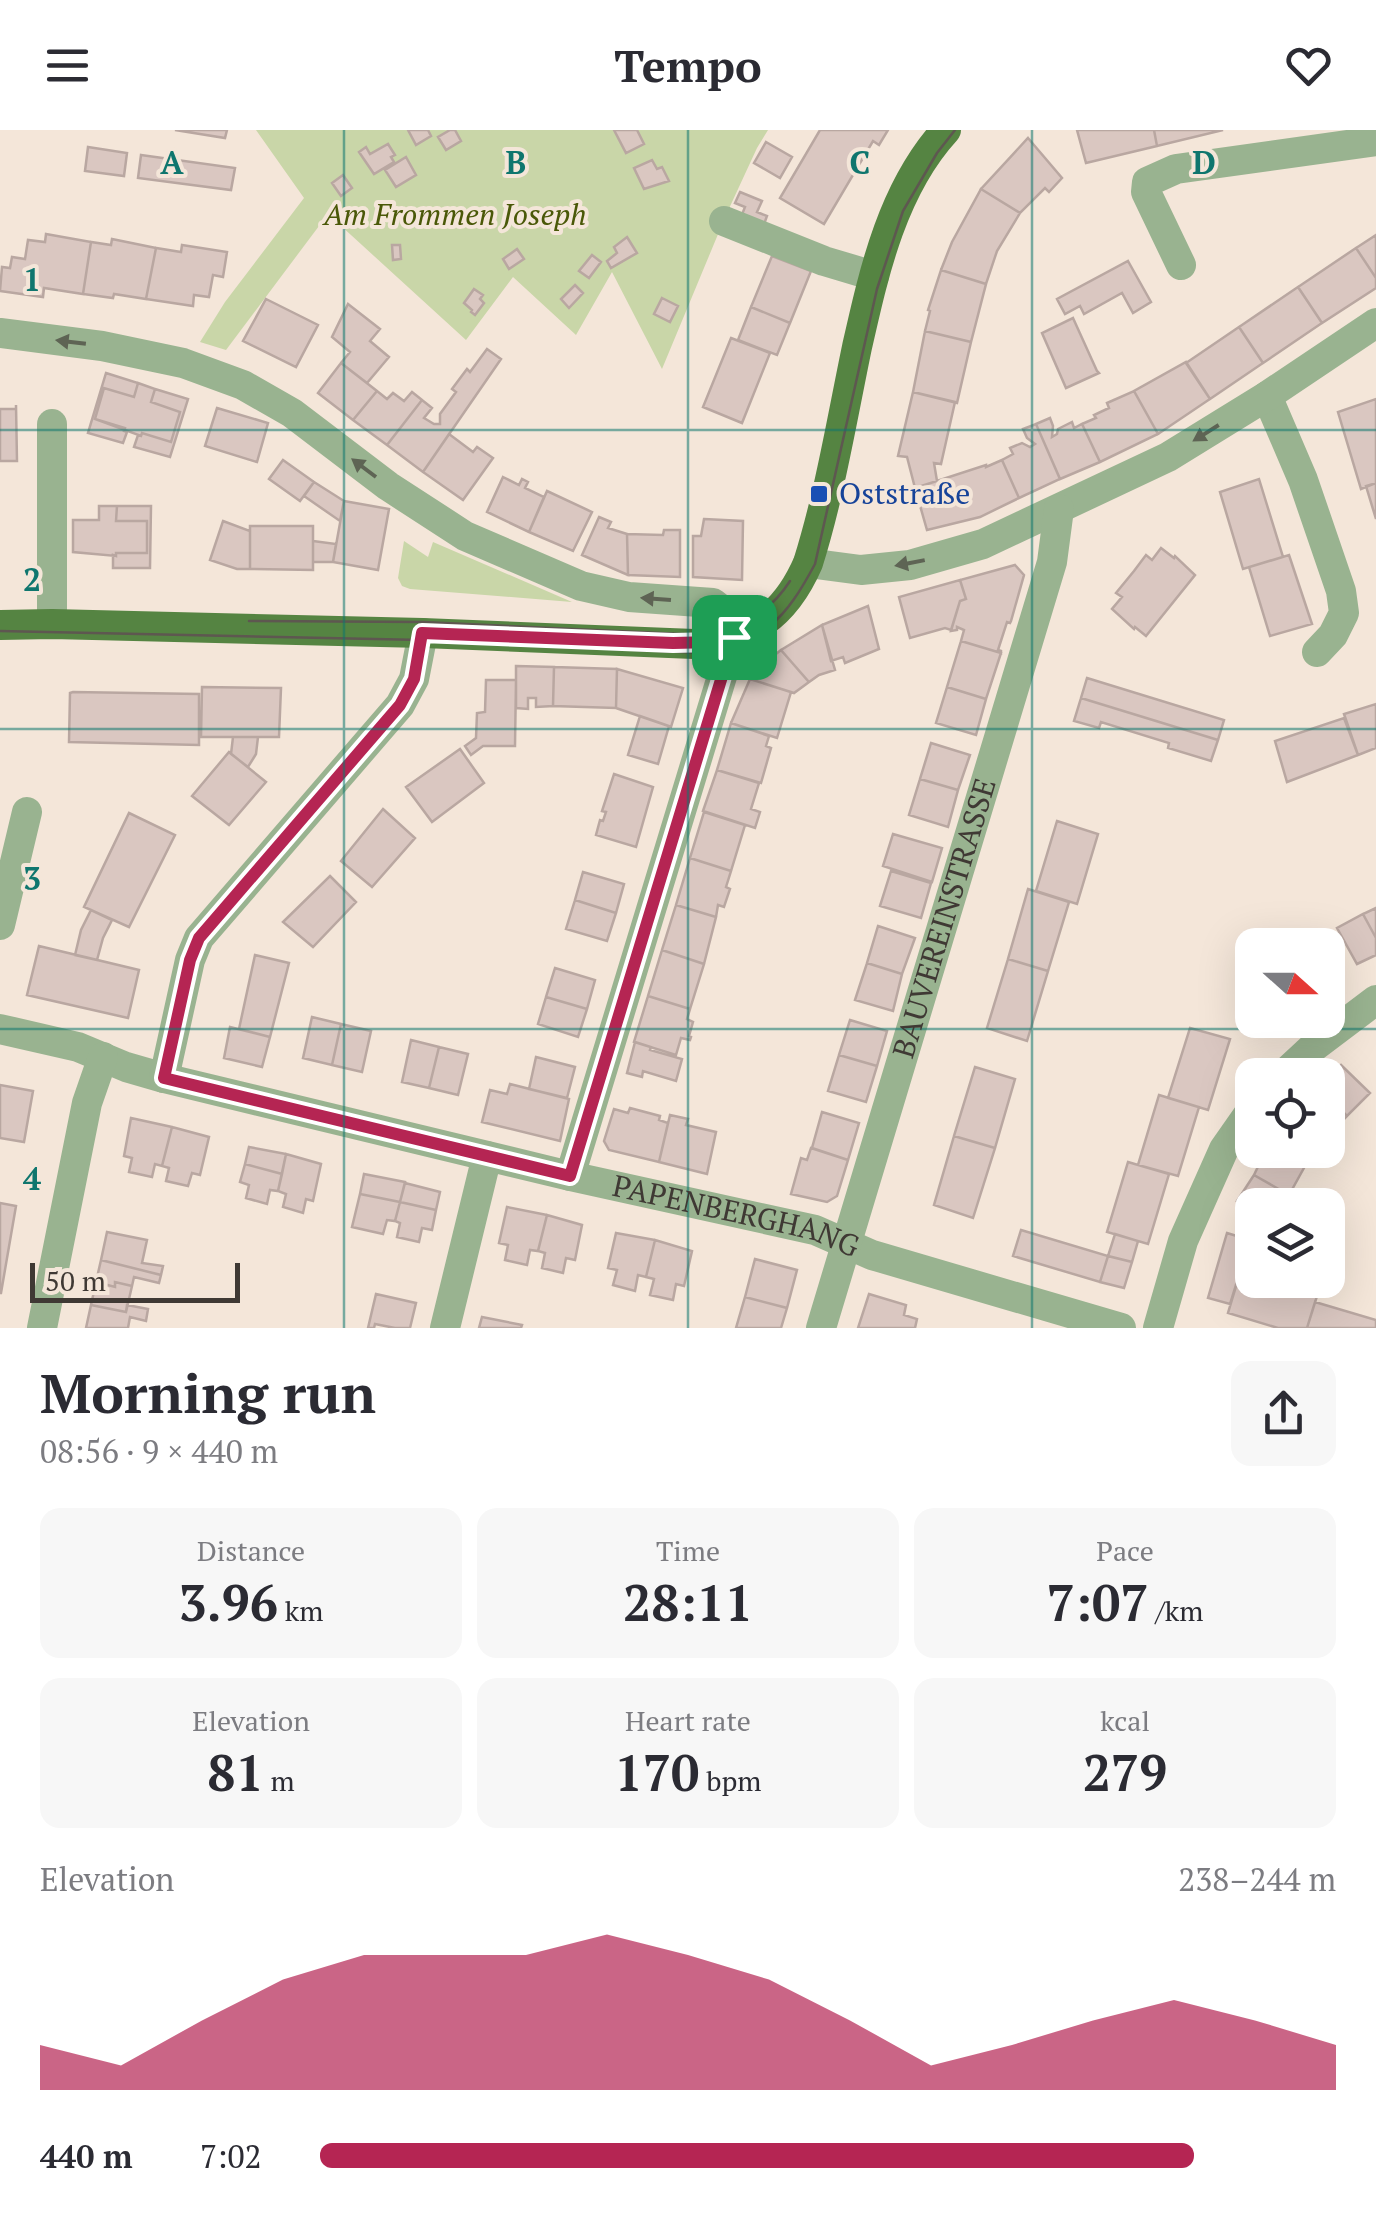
<!DOCTYPE html>
<meta charset="utf-8">
<style>
:root{--surface:#fff;--page:#f7f7f7;--text:#2b2b33;--muted:#7c7c81;--accent:#b52553}
body{margin:0;font-family:"PT Serif",serif;background:var(--page);color:var(--text);height:100vh;display:flex;flex-direction:column;font-size:38px;white-space:nowrap}
*{box-sizing:border-box;margin:0}
p{font-size:32px;color:var(--muted)}
.icon{flex:none;width:55px;height:55px;fill:none;stroke:currentColor;stroke-width:2;stroke-linecap:round;stroke-linejoin:round}
.map{position:relative;height:1198px;overflow:hidden}
.drawer{display:flex;flex-direction:column;background:var(--surface);flex:1}
.drawer>*{flex:none}
.needle{width:65px;rotate:111deg}
.controls{position:absolute;left:1235px;top:798px;display:grid;gap:20px}
.controls a{display:grid;place-items:center;width:110px;height:110px;border-radius:20px;background:var(--surface);box-shadow:0 10px 40px #0002;font-size:50px}
.scale{position:absolute;left:30px;bottom:25px;width:210px;box-sizing:border-box;padding-left:10px;border:5px solid #3f3934;border-top:0;font-size:28px;line-height:35px;white-space:nowrap;color:#3f3934;-webkit-text-stroke:8px #f4e6d9;paint-order:stroke}
.pin{position:absolute;display:grid;place-items:center;width:85px;height:85px;color:#fff;margin:-42px;border-radius:20px;box-shadow:0 5px 15px #0006}
.round{display:grid;place-items:center;flex:none;width:105px;height:105px;border-radius:20px;background:var(--page)}
.headline{display:flex;align-items:center;justify-content:space-between;height:170px;padding:0 40px}
h1{font-size:55px;font-weight:600;line-height:75px}
.figures{display:grid;grid-template-columns:repeat(3,1fr);gap:15px;height:170px;padding:10px 40px}
.figures div{display:grid;align-content:center;border-radius:20px;background:var(--page);text-align:center}
.figures b{font-size:50px;font-weight:600}
.figures small{font-size:28px;font-weight:400}
.figures p{font-size:28px}
.chart{height:280px;padding:20px 40px}
.chart p{display:flex;justify-content:space-between}
.chart svg{width:100%;height:180px;margin-top:10px;fill:var(--accent);opacity:.7}
ul{padding:0 40px;list-style:none;font-size:32px}
li{display:grid;grid-template-columns:160px 120px 1fr;align-items:center;height:75px}
li i{height:25px;border-radius:12px;background:var(--accent)}
header{display:flex;justify-content:space-between;align-items:center;height:130px;padding:0 40px;background:var(--surface);font-size:45px;font-weight:600}
.map>svg:first-child{display:block}
.green{fill:#c9d6a8}
.building{fill:#dac7c1;stroke:#b9a7a1;stroke-width:2.5}
.lines{fill:none;stroke-linecap:round;stroke-linejoin:round}
.minor{stroke:#99b390;stroke-width:30}
.major{stroke:#558442;stroke-width:30}
.tram{stroke:#5e5750;stroke-width:2.5}
.oneway{fill:#5e6454}
.route-casing{stroke:#fff;stroke-width:20}
.route{stroke:#b52553;stroke-width:12}
.grid{fill:none;stroke:#0f766e;stroke-width:2.5;stroke-opacity:0.55}
.transit-dot{fill:#1a4fb4;stroke:#f4e6d9;stroke-width:4}
.labels{text-anchor:middle;stroke-width:8;stroke-linejoin:round;paint-order:stroke}
.park-label{font-size:30px;font-style:italic;fill:#4a5808;stroke:#f4e6d9}
.transit-label{font-size:30px;fill:#164399;stroke:#f4e6d9;text-anchor:start}
.street-label{font-size:30px;fill:#3f3934;stroke:#f4e6d9}
.grid-label{font-size:32px;text-anchor:middle;font-weight:bold;fill:#0f766e;stroke:#f4e6d9;stroke-width:8;stroke-linejoin:round;paint-order:stroke}
</style>
<header><svg class="icon" aria-label="menu" viewBox="0 0 24 24"><path d="M4 6h16M4 12h16M4 18h16"/></svg>Tempo<svg class="icon" aria-label="heart" viewBox="0 0 24 24"><path d="M12 20l-8-8c-3-5 5-10 8-4 3-6 11-1 8 4z"/></svg></header>
<div class="map">
<svg width="1376" height="1198" viewBox="0 0 1376 1198">
<rect width="100%" height="100%" fill="#f4e6d9"/>
<path class="green" d="M256,0H768L757,18L726,85L662,239L612,142L576,205L513,147L466,210L328,84L226,220L200,212L225,172L304,68Z
M404,411L428,427L433,412L572,472L410,459L402,456L398,448Z"/>
<path class="building" d="M175,0H227L225,8Z
M408,0H428L431,6L416,15Z
M450,0H455L461,11L446,20L438,7Z
M614,0H637L644,14L626,23Z
M820,0H888L879,15L873,11L824,94L780,68Z
M1077,0H1154L1157,16L1086,33Z
M1154,0H1223L1157,16Z
M1028,8L1062,48L1049,62L1045,58L1020,83L981,59Z
M766,12L792,27L780,48L754,33Z
M388,14L395,25L391,27L394,32L374,44L359,22L366,17L370,24Z
M88,17L127,23L124,46L85,41Z
M141,25L235,38L231,60L138,48Z
M406,27L416,45L396,57L385,40Z
M652,30L657,39L662,37L669,51L644,59L634,38Z
M343,45L352,58L341,66L332,53Z
M981,59L1020,83L997,121L986,154L941,140L952,112Z
M740,62L762,71L757,82L767,86L763,97L741,87L745,77L735,73Z
M46,104L91,112L83,164L44,158L43,167L0,161L2,137L10,138L12,127L25,129L28,110L45,112Z
M1376,105V148L1356,118Z
M627,107L637,123L611,138L607,131L617,123L614,117Z
M112,109L156,118L146,169L114,164L113,168L83,164L91,112L111,115Z
M182,115L227,122L223,147L213,145L209,167L194,165L193,176L146,169L156,118L181,122Z
M392,115H400L401,129L393,130Z
M1356,118L1376,148V158L1322,193L1298,157Z
M517,119L524,129L509,139L503,129Z
M592,125L601,132L589,148L579,141Z
M772,126L811,141L790,193L751,177Z
M1128,131L1151,172L1133,183L1122,163L1084,184L1080,176L1065,184L1057,169Z
M941,140L986,154L971,212L925,201L930,181L928,180Z
M575,155L583,163L569,178L561,169Z
M1298,157L1322,193L1263,233L1239,197Z
M474,159L483,165L480,169L484,173L475,185L471,182L472,180L464,173Z
M662,168L678,176L670,192L654,184Z
M266,169L318,195L296,237L243,211Z
M348,174L380,199L370,211L389,227L367,253L341,233L350,222L332,207Z
M751,177L790,193L777,225L738,210Z
M1073,188L1097,241L1099,243L1066,258L1042,203Z
M1239,197L1263,233L1210,269L1186,233Z
M925,201L971,212L957,273L913,262Z
M731,208L770,223L742,293L703,277Z
M487,219L501,229L423,342L387,315L422,270L432,278L424,288L434,294H440V284L456,262L452,259L467,239L470,242Z
M1186,232L1210,269L1158,304L1134,261Z
M341,233L377,261L353,290L318,263Z
M106,243L138,253L134,267L104,258L95,289L125,298L124,301L127,302L123,313L88,303Z
M138,253L155,259L151,272L180,282L171,312L142,303L141,306L95,289L104,258L134,267Z
M155,259L188,269L170,327L134,317L138,305L141,306L142,303L171,312L180,282L151,272Z
M377,261L387,269L393,263L404,271L412,262L422,270L387,315L353,290Z
M1134,261L1158,304L1100,332L1082,294L1096,288L1094,285L1109,278L1107,273Z
M913,262L955,272L941,334L934,333L937,351L915,358L907,327L898,326Z
M1376,269V353L1361,359L1338,282Z
M16,275L17,331H0V279H16Z
M217,278L268,293L257,332L205,316Z
M1050,288L1053,296L1052,307L1057,304L1058,299L1072,292L1074,298L1082,294L1100,332L1060,349L1036,294Z
M1036,294L1060,349L1019,368L1002,330L1013,324L1010,318L1022,313L1030,317L1035,314L1027,308L1023,299Z
M449,304L473,322L477,317L493,328L463,370L423,342Z
M283,330L314,352L300,371L269,349Z
M1002,330L1019,368L980,387L927,400L915,358L986,335V337Z
M503,347L519,355L522,349L528,352L525,358L544,367L529,402L487,382Z
M1259,349L1283,427L1243,439L1220,362Z
M314,352L344,371L340,391L304,366Z
M1376,353V389L1366,356Z
M547,361L592,382L573,421L529,402Z
M344,371L389,379L378,440L333,432Z
M99,376H117L116,391H147V423H116V426L73,422V390H99Z
M117,376H151L150,438H113V425L116,426V423H147V391H116Z
M599,387L611,392L608,398L627,404L628,445L582,425Z
M704,389L743,391L742,450L693,447V406H701Z
M223,391L250,401V439H237L210,430Z
M250,396H313V440L250,439Z
M664,400H680V447L628,445L627,404L663,405Z
M313,411L336,414L333,432H313Z
M1161,418L1174,428L1175,426L1195,445L1146,506L1135,497L1134,499L1112,479L1122,467L1116,463L1134,441L1146,425L1152,430Z
M1289,425L1312,494L1270,506L1249,437Z
M1015,435L1024,445L1011,491L1010,493L1007,492L998,520L1001,521V523L961,511L964,500L957,497V500L951,501L960,471L966,469L960,450Z
M960,450L966,469L960,471L951,500L945,498L910,508L899,467Z
M868,476L879,519L845,533L843,527L831,531L822,495Z
M822,495L835,540L819,545L809,552L781,520Z
M961,511L1001,523L986,569L947,557Z
M781,520L809,552L794,563L750,549L757,539Z
M516,536L554,537L553,576L536,577V568H528V579L516,578Z
M554,537L617,539L616,578L553,576Z
M617,539L683,558L671,597L616,578Z
M1087,548L1224,590L1218,610L1081,568Z
M750,549L791,562L777,608L731,593Z
M486,550H516L515,616H483L471,625L465,616L476,608L477,583L485,582Z
M202,557L281,558L279,607H201Z
M947,557L986,569L976,605L936,593Z
M73,562L199,564V615L69,612L70,563Z
M1081,568L1218,610L1211,631L1168,618L1169,613L1101,592L1099,598L1074,591Z
M1376,574V618L1358,625L1344,584Z
M640,586L669,596L658,634L628,625Z
M1344,588L1358,625L1287,652L1275,611Z
M731,593L769,606L766,616L771,618L761,653L717,640Z
M233,607H258L256,624L248,637L231,624Z
M931,613L970,625L958,660L920,649Z
M460,619L484,653L432,692L406,657Z
M229,622L266,652L229,695L192,666Z
M717,640L759,653L751,679L760,682L755,698L703,681Z
M614,644L653,657L636,717L596,705L600,690L603,691L606,682L602,681Z
M920,649L958,660L948,697L909,685Z
M383,679L415,708L372,757L341,731Z
M704,682L745,695L731,741L690,728Z
M129,683L175,705L129,797L84,777Z
M1057,691L1098,704L1077,774L1036,761Z
M893,704L942,718L932,752L883,736Z
M690,728L731,741L726,757L730,759L724,777L718,775L716,787L676,775Z
M891,741L931,753L921,788L880,776Z
M583,742L624,754L616,783L575,770Z
M330,746L356,772L313,817L283,792Z
M1028,759L1069,772L1048,841L1008,829Z
M575,770L616,783L607,811L566,799Z
M676,775L716,787L704,834L662,820Z
M1376,778V808L1363,784Z
M91,780L112,790L103,808L97,830L75,825L81,800Z
M1363,784L1376,808V825L1357,834L1337,798Z
M878,796L915,808L902,844L867,833Z
M39,816L139,840L128,888L27,865Z
M662,820L704,834L690,879L648,866Z
M255,825L289,833L270,907L239,899Z
M1008,829L1048,841L1027,911L987,898Z
M867,833L902,844L893,881L855,870Z
M555,838L595,850L587,879L546,867Z
M648,866L690,879L687,889L693,892L689,906L691,907L690,910L681,908L676,925L634,912Z
M546,867L587,879L578,907L538,894Z
M312,887L341,894L332,935L303,928Z
M850,890L887,901L877,936L839,925Z
M341,894L371,901L362,942L332,935Z
M230,897L270,907L262,937L224,928Z
M1190,898L1230,909L1208,980L1168,968Z
M411,910L439,917L429,958L402,952Z
M635,912L651,917L650,920L682,929L676,951L643,941L642,947L627,943Z
M439,917L468,924L458,965L429,958Z
M839,925L877,936L866,972L828,961Z
M536,927L575,937L567,968L529,959Z
M1341,935L1370,963L1347,986L1328,966V947Z
M975,937L1015,949L995,1018L954,1006Z
M510,954L569,969L560,1011L482,992L490,960L507,964Z
M0,955L33,961L24,1012L0,1008Z
M1159,965L1199,977L1178,1046L1138,1035Z
M1328,966L1347,986L1328,1006Z
M630,978L660,986L659,990L668,993L659,1032L609,1020L604,1011L614,979L628,983Z
M822,982L859,993L848,1030L812,1018Z
M670,985L688,989L686,995L716,1002L707,1044L659,1032Z
M131,988L172,997L162,1036L155,1034L152,1047L129,1042L132,1028L124,1026Z
M172,997L209,1007L200,1045L192,1043L188,1056L166,1051L169,1038L162,1036Z
M954,1006L995,1018L973,1088L934,1075Z
M249,1017L286,1024L282,1044L245,1034Z
M811,1018L848,1030L837,1066L827,1072L791,1064L801,1028L807,1030Z
M1266,1020H1277L1305,1036L1289,1065L1254,1045Z
M286,1024L321,1034L313,1071L306,1069L303,1083L283,1077L286,1064L278,1061Z
M1128,1032L1169,1044L1148,1114L1107,1102Z
M245,1034L282,1044L278,1061L270,1060L267,1074L246,1068L249,1055L240,1052Z
M364,1044L405,1052L400,1072L360,1064Z
M1254,1045L1289,1065L1284,1075H1252V1079L1237,1071Z
M405,1053L440,1062L436,1080L400,1072Z
M360,1064L400,1072L395,1091L387,1090L383,1104L352,1097Z
M400,1072L436,1080L432,1100L422,1098L419,1112L397,1107L400,1093L395,1091Z
M0,1073L16,1076L1,1163H0Z
M507,1077L547,1085L538,1121L530,1120L527,1135L505,1130L508,1115L499,1113Z
M547,1085L582,1095L575,1130L566,1128L563,1143L542,1138L545,1123L538,1121Z
M1021,1100L1108,1126L1100,1152L1013,1126Z
M107,1102L147,1110L142,1133L163,1136L161,1145L101,1130Z
M616,1103L655,1110L646,1147L638,1145L635,1161L613,1155L617,1140L608,1138Z
M1227,1103L1250,1110L1230,1174L1208,1168Z
M1115,1104L1138,1111L1132,1132L1108,1126Z
M655,1110L692,1121L684,1156L676,1154L673,1170L650,1165L654,1149L646,1147Z
M1108,1126L1132,1132L1124,1158L1100,1152Z
M755,1129L797,1140L787,1178L745,1167Z
M101,1130L161,1145L159,1153L134,1147L132,1156L115,1152V1157L96,1152Z
M1240,1143L1252,1146V1150H1265L1317,1166L1307,1198H1278L1228,1183Z
M96,1152L115,1157V1152L132,1156L126,1182L91,1175Z
M376,1164L416,1173L410,1198H395L375,1194L374,1198H368Z
M869,1164L906,1175L904,1185L917,1189L915,1198H858Z
M745,1167L787,1178L781,1198H736Z
M1315,1172L1376,1190V1198H1307Z
M91,1175L126,1182L127,1175L148,1179L146,1191L130,1187L128,1198H86Z
M482,1187L522,1195L521,1198H479Z"/>
<g class="lines">
<g class="minor">
<path d="M724,91L824,131L874,146"/>
<path d="M1181,135L1146,62L1147,52L1176,39L1376,11"/>
<path d="M0,203L102,216L183,233L243,255L292,283L388,356L465,406L581,456L629,467L713,473L722,480L734,507L570,1046"/>
<path d="M1267,266L1303,350L1341,461L1344,483L1333,505L1317,522"/>
<path d="M808,433L861,440L910,435L983,414L1168,327L1267,266L1376,193"/>
<path d="M52,494V294"/>
<path d="M0,795L27,682"/>
<path id="s1" d="M0,899L78,917L126,937L164,948L570,1046L815,1100L872,1125L1121,1198"/>
<path d="M1283,945L1311,919L1376,870"/>
<path d="M164,948L190,830L199,808L400,575L414,549L423,503"/>
<path d="M42,1198L87,973L103,927"/>
<path d="M445,1198L487,1026"/>
<path id="s2" d="M821,1198L1052,432L1059,379"/>
<path d="M1158,1198L1183,1111L1224,1019L1252,979"/>
</g>
<path class="major" d="M0,495L52,494L423,503L694,514C751,509 785,486 808,433C830,363 842,289 857,217C874,142 892,59 946,0"/>
<path class="tram" d="M249,491L423,492L704,505C742,496 768,485 790,451
M0,501L422,510L702,523C765,511 785,490 815,434L877,159L903,81L937,23L955,0"/>
</g>
<defs><path id="oneway-solid" d="M-6-.8H1V-3.2L6.5 0L1 3.2V.8H-6Z" transform="scale(2.5)"/></defs>
<g class="oneway">
<use href="#oneway-solid" transform="translate(71 212) rotate(-173)"/>
<use href="#oneway-solid" transform="translate(1206 303) rotate(148)"/>
<use href="#oneway-solid" transform="translate(364 338) rotate(-143)"/>
<use href="#oneway-solid" transform="translate(910 433) rotate(169)"/>
<use href="#oneway-solid" transform="translate(656 469) rotate(-176)"/>
</g>
<g class="lines">
<defs>
<path id="route" d="M422,503L673,513L714,512L734,507L570,1046L164,948L190,830L199,808L400,575L414,549Z"/>
</defs>
<use href="#route" class="route-casing"/>
<use href="#route" class="route"/>
</g>
<path class="grid" d="M344,0V1198M688,0V1198M1032,0V1198M0,300H1376M0,599H1376M0,899H1376"/>
<rect class="transit-dot" x="809" y="354" width="20" height="20" rx="5"/>
<g class="labels">
<g class="park-label">
<text x="455" y="95">Am Frommen Joseph</text>
</g>
<g class="transit-label">
<text x="839" y="374">Oststraße</text>
</g>
<g class="street-label">
<text dy="10" stroke="none"><textPath href="#s2" startOffset="428">BAUVEREINSTRASSE</textPath></text>
<text dy="10" stroke="none"><textPath href="#s1" startOffset="760">PAPENBERGHANG</textPath></text>
</g>
</g>
<g class="grid-label">
<text x="172" y="44">A</text>
<text x="516" y="44">B</text>
<text x="860" y="44">C</text>
<text x="1204" y="44">D</text>
<text x="32" y="161">1</text>
<text x="32" y="461">2</text>
<text x="32" y="760">3</text>
<text x="32" y="1060">4</text>
</g>
</svg>
<div class="controls">
<a><svg class="needle" viewBox="-14 -14 28 28"><path d="M0-13l5 13h-10z" fill="#e53935"/><path d="M0 13l5-13h-10z" fill="#7c7c81"/></svg></a>
<a><svg class="icon" aria-label="locate" viewBox="0 0 24 24"><circle cx="12" cy="12" r="6"/><path d="M12 2v4M12 18v4M2 12h4M18 12h4"/></svg></a>
<a><svg class="icon" aria-label="layers" viewBox="0 0 24 24"><path d="M12 4l9 5-9 5-9-5zM3 14l9 5 9-5"/></svg></a>
</div>
<div class="scale">50 m</div>
<div class="pin" style="left:734px;top:507px;background:#1e9e55"><svg class="icon" aria-label="arrive" viewBox="0 0 24 24"><path d="M6 21V4h12l-3 4 3 4H6"/></svg></div>
</div>
<section class="drawer">
<div class="headline"><div><h1>Morning run</h1><p>08:56 · 9 × 440 m</p></div><a class="round"><svg class="icon" aria-label="share" viewBox="0 0 24 24"><path d="M12 15V3M7 8l5-5 5 5M5 13v7h14v-7"/></svg></a></div>
<div class="figures">
<div><p>Distance</p><b>3.96<small> km</small></b></div>
<div><p>Time</p><b>28:11</b></div>
<div><p>Pace</p><b>7:07<small> /km</small></b></div>
</div>
<div class="figures">
<div><p>Elevation</p><b>81<small> m</small></b></div>
<div><p>Heart rate</p><b>170<small> bpm</small></b></div>
<div><p>kcal</p><b>279</b></div>
</div>
<div class="chart"><p><span>Elevation</span>238–244 m</p>
<svg viewBox="0 0 160 44" preserveAspectRatio="none"><path d="M0 44V33L10 38L20 27L30 17L40 11L50 11L60 11L70 6L80 11L90 17L100 27L110 38L120 33L130 27L140 22L150 27L160 33V44z"/></svg>
</div>
<ul>
<li><b>440 m</b>7:02<i style="width:86%"></i></li>
</ul>
</section>
